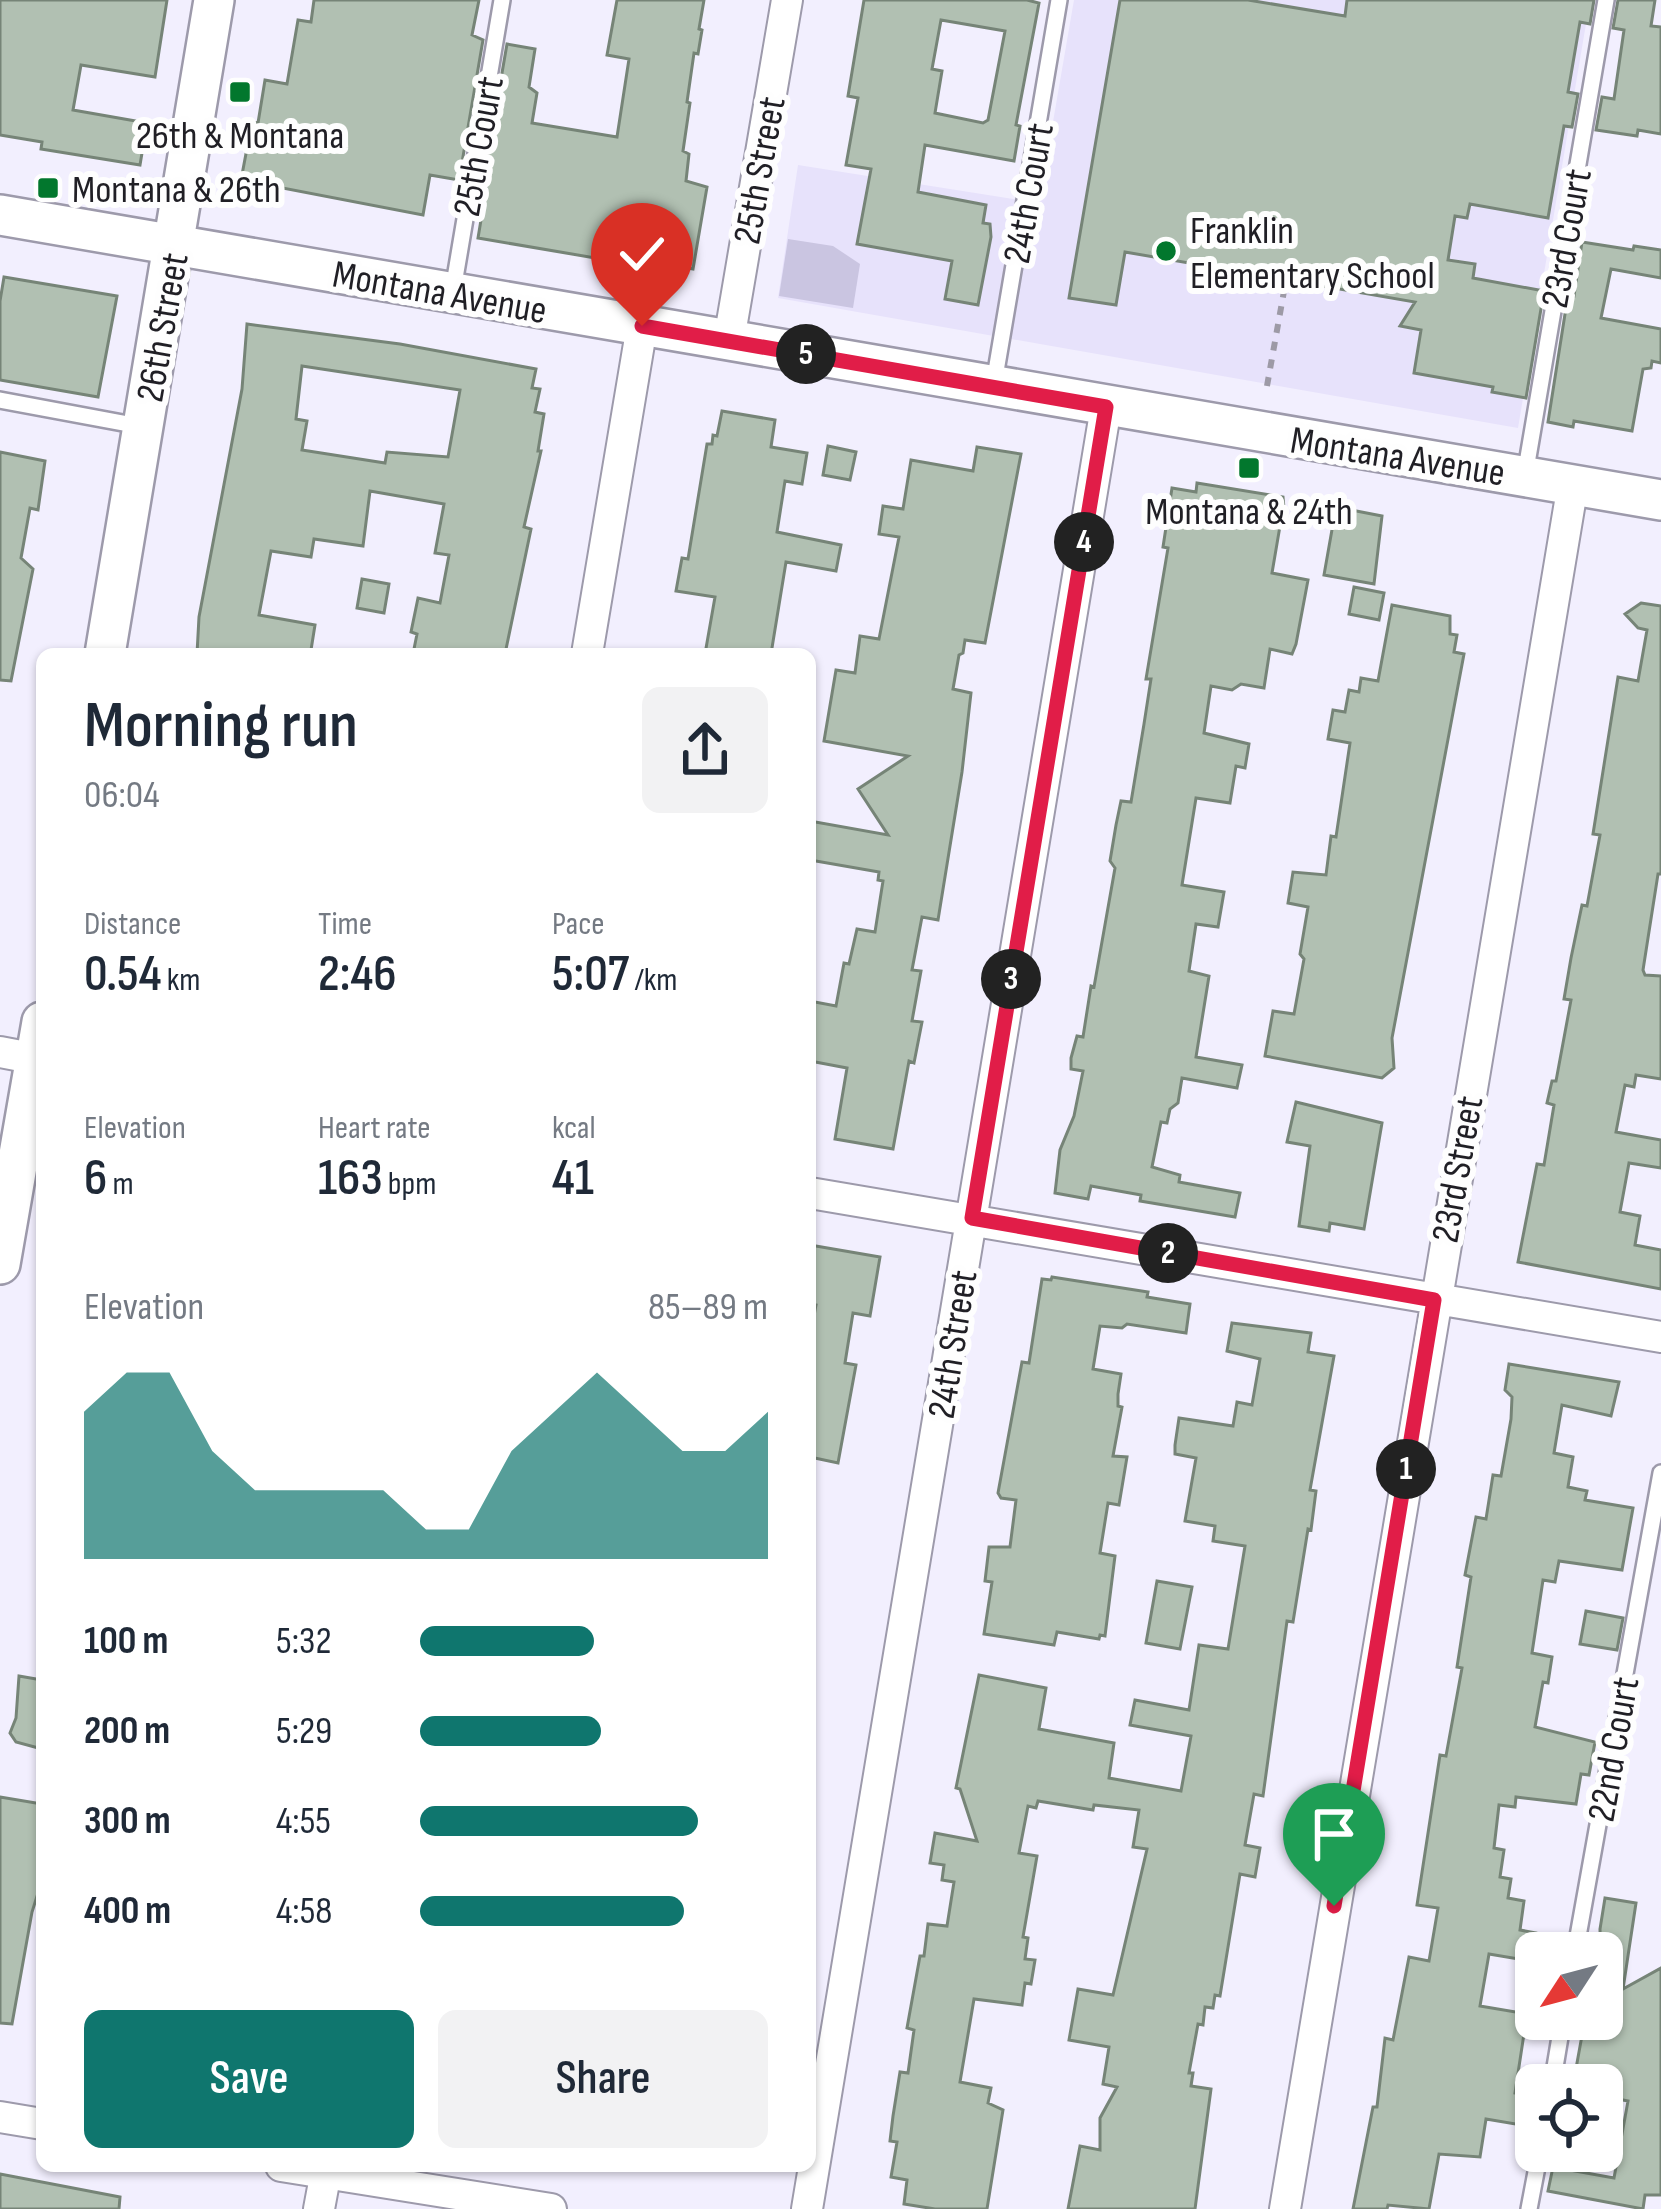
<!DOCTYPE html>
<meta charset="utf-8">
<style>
:root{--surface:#fff;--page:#f2f2f3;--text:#1f2937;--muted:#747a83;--accent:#0f766e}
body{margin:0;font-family:"Sofia Sans Condensed",sans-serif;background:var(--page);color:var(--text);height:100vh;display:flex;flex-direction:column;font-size:45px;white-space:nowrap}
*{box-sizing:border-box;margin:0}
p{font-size:39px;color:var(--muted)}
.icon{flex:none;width:66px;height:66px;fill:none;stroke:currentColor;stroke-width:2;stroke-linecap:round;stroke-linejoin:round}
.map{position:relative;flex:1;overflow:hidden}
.details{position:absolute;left:36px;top:648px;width:780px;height:1524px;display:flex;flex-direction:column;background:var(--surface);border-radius:18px;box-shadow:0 3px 9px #0004}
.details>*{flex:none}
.needle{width:78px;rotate:234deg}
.tools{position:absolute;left:1515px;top:1932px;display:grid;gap:24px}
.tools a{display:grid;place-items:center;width:108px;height:108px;border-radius:18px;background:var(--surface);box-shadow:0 3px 9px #0004;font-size:60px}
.pin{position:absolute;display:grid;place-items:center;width:102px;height:102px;color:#fff;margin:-123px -51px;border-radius:50% 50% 50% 0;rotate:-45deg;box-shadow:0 0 12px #0007}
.pin .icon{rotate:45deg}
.km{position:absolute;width:60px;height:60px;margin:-30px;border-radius:50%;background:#222;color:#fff;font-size:33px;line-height:60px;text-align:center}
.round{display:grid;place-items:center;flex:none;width:126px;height:126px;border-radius:18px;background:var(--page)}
.head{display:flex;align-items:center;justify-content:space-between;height:204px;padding:0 48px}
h1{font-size:66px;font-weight:600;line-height:90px}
.figures{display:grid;grid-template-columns:repeat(3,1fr);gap:18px;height:204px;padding:12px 48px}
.figures div{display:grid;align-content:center}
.figures b{font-size:51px;font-weight:600}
.figures small{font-size:33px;font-weight:400}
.figures p{font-size:33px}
.chart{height:336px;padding:24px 48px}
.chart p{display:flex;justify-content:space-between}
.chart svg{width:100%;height:216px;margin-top:12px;fill:var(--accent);opacity:.7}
.primary-button{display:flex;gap:24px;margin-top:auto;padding:24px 48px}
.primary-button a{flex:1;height:138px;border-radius:18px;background:var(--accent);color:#fff;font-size:48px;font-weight:600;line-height:138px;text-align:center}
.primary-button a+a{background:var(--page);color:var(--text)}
ul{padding:0 48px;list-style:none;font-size:39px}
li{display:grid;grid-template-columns:192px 144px 1fr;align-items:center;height:90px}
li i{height:30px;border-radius:15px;background:var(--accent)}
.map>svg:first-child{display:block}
.built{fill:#e7e2fb}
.green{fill:#cac5e1}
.building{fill:#b1c0b2;stroke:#768477;stroke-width:3;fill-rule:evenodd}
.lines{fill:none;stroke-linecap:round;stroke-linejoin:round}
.service-casing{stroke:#9d9aab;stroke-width:20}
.minor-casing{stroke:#9d9aab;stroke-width:34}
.tertiary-casing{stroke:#9d9aab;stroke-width:44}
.path{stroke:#9d9aa6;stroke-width:6;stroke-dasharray:9 9;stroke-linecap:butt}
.service{stroke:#fff;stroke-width:15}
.minor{stroke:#fff;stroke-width:30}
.tertiary{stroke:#fff;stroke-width:39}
.route-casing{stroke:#fff;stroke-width:24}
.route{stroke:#e11d48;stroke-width:15}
.poi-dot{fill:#02772d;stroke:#fefefe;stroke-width:4.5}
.labels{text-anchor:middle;stroke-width:12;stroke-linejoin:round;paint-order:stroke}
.poi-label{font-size:39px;fill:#201f25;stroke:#fefefe}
.street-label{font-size:39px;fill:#201f25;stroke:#fefefe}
</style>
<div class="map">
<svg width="1661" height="2209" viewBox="0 0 1661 2209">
<rect width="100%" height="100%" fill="#f2effe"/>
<path class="built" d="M1074,0H1590L1518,428L778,298L798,165L1039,203Z"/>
<path class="green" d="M788,239L833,246L860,264L853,308L779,296Z"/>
<path class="building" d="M0,0H167L155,77L81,65L73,110L147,123L140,165L41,149L42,142L0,135Z
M314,0H479L472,35L483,40L459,180L430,175L423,215L241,180L252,122L258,123L265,80L287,84L298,20L311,22Z
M617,0H704L699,29L702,30L698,54L694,53L687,102L690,103L683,151L689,154L686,181L707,187L693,269L608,254L607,260L478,238L487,184L483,183L507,44L535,49L529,87L537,93L532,123L617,137L629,59L607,55Z
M864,0H1027L1039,3L1016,125L1020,126L1014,161L925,145L918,192L986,205L983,223L990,224L991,237L978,305L945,299L952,261L857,244L871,169L846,165L858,98L848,96ZM941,20L1005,31L988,120L983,123L935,113L942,71L932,69Z
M1120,0H1248L1345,16L1347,0H1594L1590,24L1580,22L1568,92L1578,94L1572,127L1564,126L1548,218L1470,204L1467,218L1455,216L1448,260L1475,264L1473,278L1544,291L1526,398L1492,392L1493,387L1414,373L1421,330L1400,326L1415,302L1125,252L1116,305L1069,298Z
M1618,0H1655L1651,26L1661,27V134L1638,130L1637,136L1596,130L1602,97L1614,99L1624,30L1613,28Z
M1582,242L1633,250L1634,246L1661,250V278L1611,269L1601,318L1661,329V363L1652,361L1651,368L1643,369L1632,431L1574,421L1573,427L1548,422L1568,295L1574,296Z
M4,277L117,296L98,397L0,380V301Z
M247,324L400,344L536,369L532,388L540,389L535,412L544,414L538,451H541L524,527L531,529L505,654H413L417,634L411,632L418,598L440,603L449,555L435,553L444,504L370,491L363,546L314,539L311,557L271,551L259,615L315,625L311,650L307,654H197L199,617L242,389ZM302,366L460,390L448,457L387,452L385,463L302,450L307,421L296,419Z
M722,411L775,420L771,447L807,453L802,484L785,481L777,532L841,545L836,571L786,562L771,654H705L715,597L676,591L682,558L688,559L707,444H712L713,435L717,436Z
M828,446L856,452L850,480L823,475Z
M977,447L1021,454L985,643L965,640L963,653L959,655L953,689L971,693L962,772L938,920L922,917L912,970L921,971L912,1021L922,1022L914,1063L909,1061L893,1149L835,1139L847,1068L810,1061V1001L836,1006L844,963L849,964L857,929L875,932L883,881L878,880L879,872L810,860V821L888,835L858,789L908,756L824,741L836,670L855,673L860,636L879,639L899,537L879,534L883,506L903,509L911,460L973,471Z
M0,452L45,461L38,510L30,508L21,558L33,569L11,681L0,680Z
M1197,483L1283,497L1285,519L1280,526L1272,573L1308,580L1296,644L1292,654L1270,649L1264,688L1241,684L1232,690L1211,686L1204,733L1249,744L1245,768L1236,766L1230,803L1196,798L1182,885L1224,892L1218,927L1196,924L1189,971L1209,976L1196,1057L1242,1065L1237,1088L1182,1078L1178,1103L1170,1109L1167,1123L1161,1122L1152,1167L1180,1175L1179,1182L1240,1193L1235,1217L1140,1201L1141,1195L1091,1186L1088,1199L1055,1193L1060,1150L1074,1116L1083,1071L1071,1069V1058L1077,1036L1083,1037L1091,986L1094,987L1115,868L1110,861L1116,825L1121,801L1131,802L1144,724L1151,679H1146L1168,548L1163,547L1172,488L1196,492Z
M1336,507L1382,516L1374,584L1324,575Z
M362,579L389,584L384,613L357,608Z
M1354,587L1384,593L1379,620L1349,614Z
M1641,603L1661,606V874H1658L1643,970L1645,975L1661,976V1079L1636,1075L1634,1087L1625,1085L1616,1132L1661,1140V1168L1629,1163L1620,1212L1640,1216L1635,1245L1661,1250V1289L1518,1262L1537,1164L1544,1165L1554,1105L1547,1103L1552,1081H1556L1571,1000L1564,999L1571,958L1582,905L1587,906L1600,835L1593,834L1618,677L1638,681L1647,630L1638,628L1625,614Z
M1392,605L1450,616V634L1457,635L1454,652L1464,654L1392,1038L1394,1068L1382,1078L1265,1056L1273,1011L1294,1014L1304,959L1300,954L1308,907L1288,903L1293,872L1326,875L1331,836L1336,837L1350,743L1328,739L1333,710L1345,712L1349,690L1359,692L1361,678L1378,681Z
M1296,1102L1382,1123L1364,1229L1330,1223L1329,1231L1299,1226L1310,1146L1287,1142Z
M810,1245L880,1257L870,1316L853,1313L845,1363L856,1365L838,1463L810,1457V1337L816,1305L810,1304Z
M1052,1277L1148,1292L1147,1297L1190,1304L1186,1333L1127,1324L1122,1328L1100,1326L1093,1369L1121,1374L1118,1394V1406L1122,1407L1113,1456L1127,1457L1119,1505L1108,1503L1100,1553L1115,1556L1105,1636L1100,1635L1099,1639L1057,1632L1054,1645L984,1634L992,1582L985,1581L989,1547H1010L1016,1500L1001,1498L998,1493L1022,1362L1029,1363L1042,1279L1051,1280Z
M1232,1323L1311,1333L1308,1352L1334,1356L1310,1490L1316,1491L1311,1530L1308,1529L1293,1622L1287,1621L1263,1796L1254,1794L1245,1845L1260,1848L1255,1877L1240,1874L1220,1996L1215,1995L1213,2008L1205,2007L1203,2025L1198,2024L1189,2073H1193L1191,2086L1211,2089L1195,2209H1068L1080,2146L1100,2150V2118L1117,2087L1103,2084L1109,2047L1069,2040L1078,1989L1113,1995L1147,1849L1133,1847L1139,1810L1094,1805L1093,1810L1038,1801L1036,1808L1028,1806L1019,1853L1037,1856L1023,1937L1028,1938L1025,1959L1035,1960L1031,1984L1025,1983L1022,2005L974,1999L960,2082L991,2088L988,2103L1003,2110L987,2209H935L904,2204L907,2180L891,2177L897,2142L890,2141L893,2116L900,2072L908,2073L914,2030L907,2028L920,1956H924L928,1924L947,1926L954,1882L942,1880L944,1865L930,1863L935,1833L977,1841L960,1789L956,1788L979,1675L1046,1688L1039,1729L1114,1743L1109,1778L1181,1791L1191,1736L1130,1725L1135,1700L1189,1710L1199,1645L1228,1649L1245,1546L1213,1541L1215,1526L1185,1521L1196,1458L1175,1454V1445L1179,1418L1233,1426L1237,1402L1252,1405L1260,1359L1227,1351Z
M1509,1364L1619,1382L1611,1416L1562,1405L1554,1453L1573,1457L1568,1487L1587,1491L1585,1500L1633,1508L1622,1570L1559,1561L1555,1582L1543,1580L1532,1653L1552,1657L1548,1683L1543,1682L1535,1727L1595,1742L1589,1775L1581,1774L1576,1804L1516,1797L1515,1807L1499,1805L1494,1848L1504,1850L1500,1877L1511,1879L1508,1898L1524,1901L1520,1930L1536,1933V1962L1489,1954L1480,2006L1527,2014L1515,2093L1533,2096L1528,2126L1486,2119L1480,2157L1439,2154L1429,2209L1388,2205L1387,2209H1353L1373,2107H1377L1385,2038L1393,2040L1409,1957L1429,1961L1438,1908L1417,1905L1440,1755L1446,1756L1462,1668L1457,1667L1471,1577L1465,1575L1476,1517L1486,1519L1493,1475L1501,1476L1511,1419L1512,1397L1505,1390Z
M1157,1581L1192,1587L1180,1649L1146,1643Z
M1586,1611L1623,1618L1617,1650L1580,1644Z
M19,1676L42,1680V1749L16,1742L10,1733L16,1718Z
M0,1797L42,1804V1893H38L32,1912L12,2024L0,2023Z
M1605,1898L1636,1903L1623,1989L1661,1968V2195H1645L1643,2209L1548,2191L1553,2167L1614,2178L1628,2101L1602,2096V2085H1573L1583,2030L1602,2034L1600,1929Z
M0,2174L120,2197L119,2209H0Z"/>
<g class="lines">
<defs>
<path id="service" d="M453,290L502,0
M994,383L1059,0
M0,400L139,426
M1525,475L1606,0
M1575,1953L1661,1473
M1552,2085L1563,2019
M1529,2209L1540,2151"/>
<path id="minor" d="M729,340L787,0
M587,654L642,326
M0,1052L42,1060
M810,1193L1661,1337
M0,2117L42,2124
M281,2166L551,2209
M319,2209L327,2166
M807,2209L1106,407
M1285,2209L1573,484"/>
<path id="tertiary" d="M0,215L1661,500
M105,654L214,0
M0,1264L42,1022"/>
</defs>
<use href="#service" class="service-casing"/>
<use href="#minor" class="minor-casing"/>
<use href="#tertiary" class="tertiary-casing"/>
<path class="path" d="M1267,386L1286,280"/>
<use href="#service" class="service"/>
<use href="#minor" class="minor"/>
<use href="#tertiary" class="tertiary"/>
</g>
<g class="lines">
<defs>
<path id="route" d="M642,326L1106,407L972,1218L1434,1300L1334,1906"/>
</defs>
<use href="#route" class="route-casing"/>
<use href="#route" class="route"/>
</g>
<g class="poi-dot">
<rect x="228" y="80" width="24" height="24" rx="6"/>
<rect x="36" y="176" width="24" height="24" rx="6"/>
<circle cx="1166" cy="251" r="12"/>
<rect x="1237" y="456" width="24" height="24" rx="6"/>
</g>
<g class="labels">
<g class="poi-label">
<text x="240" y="148">26th &amp; Montana</text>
<text x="72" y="202" text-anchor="start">Montana &amp; 26th</text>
<text x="1190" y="243" text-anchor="start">Franklin<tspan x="1190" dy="45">Elementary School</tspan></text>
<text x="1249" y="524">Montana &amp; 24th</text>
</g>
<g class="street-label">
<text transform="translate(477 146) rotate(-80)" y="14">25th Court</text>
<text transform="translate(758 170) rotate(-80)" y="14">25th Street</text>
<text transform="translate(1027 193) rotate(-80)" y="14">24th Court</text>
<text transform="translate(1565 238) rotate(-80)" y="14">23rd Court</text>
<text transform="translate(440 291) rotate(10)" y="14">Montana Avenue</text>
<text transform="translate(161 327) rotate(-80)" y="14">26th Street</text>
<text transform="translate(1398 455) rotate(9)" y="14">Montana Avenue</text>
<text transform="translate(1456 1169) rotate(-80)" y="14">23rd Street</text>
<text transform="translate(951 1344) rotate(-81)" y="14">24th Street</text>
<text transform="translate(1612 1749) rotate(-80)" y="14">22nd Court</text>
</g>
</g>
</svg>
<div class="tools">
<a><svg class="needle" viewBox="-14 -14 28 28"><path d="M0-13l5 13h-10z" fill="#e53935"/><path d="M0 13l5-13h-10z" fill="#747a83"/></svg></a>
<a><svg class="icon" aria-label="locate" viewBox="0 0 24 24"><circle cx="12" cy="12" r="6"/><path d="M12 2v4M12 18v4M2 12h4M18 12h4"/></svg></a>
</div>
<div class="pin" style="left:1334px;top:1906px;background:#1e9e55"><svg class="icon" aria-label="arrive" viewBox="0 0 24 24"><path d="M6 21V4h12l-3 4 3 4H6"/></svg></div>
<div class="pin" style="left:642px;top:326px;background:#d93025"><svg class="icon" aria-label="check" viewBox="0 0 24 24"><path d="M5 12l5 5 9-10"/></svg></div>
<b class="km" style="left:1406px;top:1469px">1</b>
<b class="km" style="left:1168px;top:1253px">2</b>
<b class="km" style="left:1011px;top:979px">3</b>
<b class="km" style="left:1084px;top:542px">4</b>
<b class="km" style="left:806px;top:354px">5</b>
<section class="details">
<div class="head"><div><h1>Morning run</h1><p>06:04</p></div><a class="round"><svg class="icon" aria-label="share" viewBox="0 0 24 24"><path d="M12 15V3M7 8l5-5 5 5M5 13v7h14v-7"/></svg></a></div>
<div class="figures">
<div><p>Distance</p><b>0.54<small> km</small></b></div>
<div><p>Time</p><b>2:46</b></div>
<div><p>Pace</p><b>5:07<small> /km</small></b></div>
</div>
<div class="figures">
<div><p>Elevation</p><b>6<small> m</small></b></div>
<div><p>Heart rate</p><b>163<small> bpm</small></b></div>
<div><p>kcal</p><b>41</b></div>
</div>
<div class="chart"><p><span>Elevation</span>85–89 m</p>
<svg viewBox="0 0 160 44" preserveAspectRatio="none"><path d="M0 44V14L10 6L20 6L30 22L40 30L50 30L60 30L70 30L80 38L90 38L100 22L110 14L120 6L130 14L140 22L150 22L160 14V44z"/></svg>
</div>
<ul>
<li><b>100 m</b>5:32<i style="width:50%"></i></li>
<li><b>200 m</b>5:29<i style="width:52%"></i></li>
<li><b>300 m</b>4:55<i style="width:80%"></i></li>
<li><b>400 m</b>4:58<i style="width:76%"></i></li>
</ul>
<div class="primary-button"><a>Save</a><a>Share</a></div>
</section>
</div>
